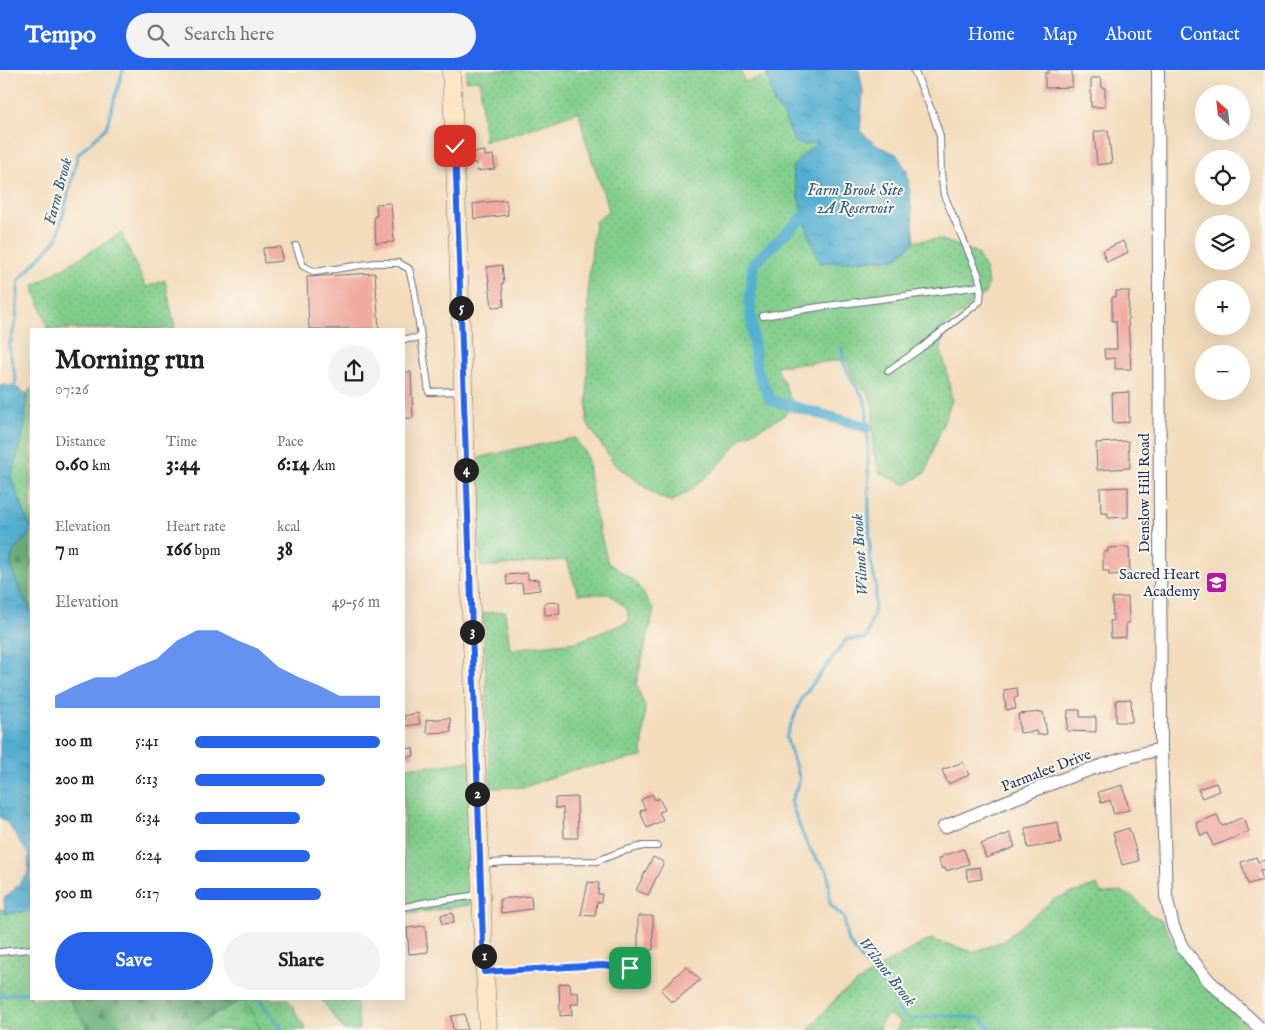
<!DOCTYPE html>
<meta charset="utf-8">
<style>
:root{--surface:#fff;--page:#f2f2f2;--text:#222;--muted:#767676;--accent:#2563eb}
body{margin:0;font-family:"IM FELL English",serif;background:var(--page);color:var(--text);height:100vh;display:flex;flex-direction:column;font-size:19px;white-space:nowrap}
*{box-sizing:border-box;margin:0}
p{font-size:16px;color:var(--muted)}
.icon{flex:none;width:28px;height:28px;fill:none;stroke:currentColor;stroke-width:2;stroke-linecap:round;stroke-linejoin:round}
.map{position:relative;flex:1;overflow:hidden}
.drawer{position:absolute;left:30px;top:258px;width:375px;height:672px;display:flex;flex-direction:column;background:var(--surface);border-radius:0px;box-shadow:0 5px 20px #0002}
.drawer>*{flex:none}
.needle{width:32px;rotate:333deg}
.controls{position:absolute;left:1195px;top:15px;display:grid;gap:10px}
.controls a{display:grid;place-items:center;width:55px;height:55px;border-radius:50%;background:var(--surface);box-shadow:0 5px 20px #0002;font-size:25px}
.pin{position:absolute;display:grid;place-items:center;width:42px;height:42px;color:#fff;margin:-21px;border-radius:10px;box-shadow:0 2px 8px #0006}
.km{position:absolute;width:25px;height:25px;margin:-12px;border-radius:50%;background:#222;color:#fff;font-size:14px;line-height:25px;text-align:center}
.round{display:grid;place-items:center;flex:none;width:52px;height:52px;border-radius:26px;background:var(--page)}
.head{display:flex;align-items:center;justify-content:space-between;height:85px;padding:0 25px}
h1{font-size:28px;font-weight:700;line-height:38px}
.figures{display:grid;grid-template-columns:repeat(3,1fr);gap:8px;height:85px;padding:5px 25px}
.figures div{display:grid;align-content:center}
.figures b{font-size:21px;font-weight:700}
.figures small{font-size:14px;font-weight:400}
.figures p{font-size:14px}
.chart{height:140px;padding:10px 25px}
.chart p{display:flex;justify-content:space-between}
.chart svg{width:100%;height:90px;margin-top:5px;fill:var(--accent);opacity:.7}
.primary-button{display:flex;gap:10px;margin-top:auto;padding:10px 25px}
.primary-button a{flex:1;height:58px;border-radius:30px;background:var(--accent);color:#fff;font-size:20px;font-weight:700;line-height:58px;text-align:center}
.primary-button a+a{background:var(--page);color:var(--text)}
ul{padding:0 25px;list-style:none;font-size:16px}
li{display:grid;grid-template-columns:80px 60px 1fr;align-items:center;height:38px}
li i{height:12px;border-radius:6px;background:var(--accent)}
header{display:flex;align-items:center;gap:30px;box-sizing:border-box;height:70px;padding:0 25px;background:var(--accent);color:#fff}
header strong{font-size:24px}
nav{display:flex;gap:28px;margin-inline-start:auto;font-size:18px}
.search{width:350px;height:45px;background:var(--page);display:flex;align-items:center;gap:12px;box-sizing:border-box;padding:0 18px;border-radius:28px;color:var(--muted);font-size:19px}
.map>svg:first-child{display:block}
.grass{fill:url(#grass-dots);stroke:#4e7e75}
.forest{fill:url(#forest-firs);stroke:#42706b}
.wetland{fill:url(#wetland-marsh);stroke:#4e7e75}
.water{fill:url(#water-ripples);stroke:#376f98}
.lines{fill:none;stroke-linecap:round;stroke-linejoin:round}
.stream{stroke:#53afd1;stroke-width:3}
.canal{stroke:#53afd1;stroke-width:11}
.building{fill:#f0aba0}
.lane-casing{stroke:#676b7f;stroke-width:8}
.street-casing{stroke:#676b7f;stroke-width:14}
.secondary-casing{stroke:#676b7f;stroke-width:19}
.lane{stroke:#fff;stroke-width:6}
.street{stroke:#fff;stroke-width:12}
.secondary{stroke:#fde5c5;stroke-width:18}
.route-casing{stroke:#fff;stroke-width:10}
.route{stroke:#2563eb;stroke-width:6}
.labels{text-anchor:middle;stroke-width:4;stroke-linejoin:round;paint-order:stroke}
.street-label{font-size:15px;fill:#1b2f5e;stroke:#fbf7ec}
.poi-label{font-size:15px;fill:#1b2f5e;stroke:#fbf7ec;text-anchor:end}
.water-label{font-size:16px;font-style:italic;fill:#2f5c86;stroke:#fbf7ec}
</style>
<header>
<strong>Tempo</strong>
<div class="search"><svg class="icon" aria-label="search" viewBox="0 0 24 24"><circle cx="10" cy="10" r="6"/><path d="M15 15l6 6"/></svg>Search here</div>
<nav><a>Home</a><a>Map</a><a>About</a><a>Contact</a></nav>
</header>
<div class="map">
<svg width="1265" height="960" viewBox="0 0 1265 960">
<defs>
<pattern id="grass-dots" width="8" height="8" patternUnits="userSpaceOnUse" patternTransform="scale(1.25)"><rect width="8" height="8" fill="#82ce8c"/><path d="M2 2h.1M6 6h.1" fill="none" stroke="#70b17b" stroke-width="1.8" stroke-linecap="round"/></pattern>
<pattern id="forest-firs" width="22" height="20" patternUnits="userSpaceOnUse" patternTransform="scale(1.25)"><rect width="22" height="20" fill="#69b178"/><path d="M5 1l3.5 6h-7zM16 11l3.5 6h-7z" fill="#569066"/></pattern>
<pattern id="wetland-marsh" width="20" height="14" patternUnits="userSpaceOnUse" patternTransform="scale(1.25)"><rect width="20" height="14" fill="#82ce8c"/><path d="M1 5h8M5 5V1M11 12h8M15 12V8" fill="none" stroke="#70b17b"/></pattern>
<pattern id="water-ripples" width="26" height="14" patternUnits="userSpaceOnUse" patternTransform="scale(1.25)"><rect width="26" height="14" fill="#53afd1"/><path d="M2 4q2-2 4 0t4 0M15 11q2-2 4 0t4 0" fill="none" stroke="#448fad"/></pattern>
</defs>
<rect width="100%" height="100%" fill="#fbf7ec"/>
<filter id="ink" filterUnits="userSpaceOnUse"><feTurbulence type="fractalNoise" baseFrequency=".02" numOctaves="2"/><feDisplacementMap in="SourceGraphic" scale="10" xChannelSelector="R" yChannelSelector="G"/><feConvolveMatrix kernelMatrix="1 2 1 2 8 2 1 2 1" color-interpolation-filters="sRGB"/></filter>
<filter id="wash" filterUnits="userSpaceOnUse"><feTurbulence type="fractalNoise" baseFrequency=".0096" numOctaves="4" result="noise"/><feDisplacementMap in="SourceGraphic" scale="20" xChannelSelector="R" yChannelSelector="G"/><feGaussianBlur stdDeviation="1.12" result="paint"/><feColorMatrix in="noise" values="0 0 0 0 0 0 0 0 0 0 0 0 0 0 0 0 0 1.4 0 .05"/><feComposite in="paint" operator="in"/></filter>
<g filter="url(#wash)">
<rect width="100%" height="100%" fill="#f3dbbc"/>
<path class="grass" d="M467,0H740L745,12L768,5L774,33L784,46L794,71L820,72L803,85L792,98L803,147L819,192L896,189L915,171L940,169L977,183L986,201L988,214L985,224L945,256L941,281L947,301L952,331L934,377L926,402L906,415L880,403L873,382V338L869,324L856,312L846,290L776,296L793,333L785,345L742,368L718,396L691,420L671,432L654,424L615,395L587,353L588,216L595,152L609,140L585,69L579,41L515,64L484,71L480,10L466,11Z
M121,163L146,217L165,210L175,259H47V255L33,216Z
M31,318V459L11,408L25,355L27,324Z
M575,368L587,386L594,438L608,493L635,511L654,540L636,614L645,637L642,687L572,700L525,717L490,718L483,543L505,541L510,579L576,572L629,552L627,539L609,524H578L567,490L481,497L474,389L520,378Z
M471,691L476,834L404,845V697L436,696Z
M1097,815L1101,824L1121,821L1136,829L1149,844L1162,851L1177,880L1202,914L1252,960H896L901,952L887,944L879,957L882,960H808L839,925L892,889L931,869L973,882L1003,871L1054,829Z
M0,839L5,840L6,844L31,841V929H69L89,960H0Z
M243,929H288L306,960H261Z
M321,929H356L359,960H344Z"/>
<path class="forest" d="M31,461V542C24,529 4,497 13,482C18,475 26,468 31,461Z
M69,929H244L206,949L192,960H89Z"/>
<path class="wetland" d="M244,929L261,960H192L206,949Z"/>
<path class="water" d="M767,0H859L863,22L860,61L876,75L896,84L907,101L915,171L896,188L819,193L803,147L792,98L803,85L819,72L804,75L794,71L784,46L774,33Z
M0,315L14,316L27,324L25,355L11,408L31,459C28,469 17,474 13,483C5,498 25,529 31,542V841L5,844L4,828L12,822L28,804L29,785L6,751L0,747Z"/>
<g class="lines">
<path class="stream" d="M842,278L844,294L853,312L864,328L867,341L870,486L876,516L874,542L866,569H847L802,628L786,667L800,709L791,732C801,761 806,780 828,802L830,834L844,848L847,869L865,894L888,921L901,944L912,950L941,945L982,949L991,960
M14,318L16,309L9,278L16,250L19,210L57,169L78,84L106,58L123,0
M0,926L31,922
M258,929L283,960"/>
<path class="canal" d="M818,142L803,147L753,194L750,232L756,297L770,330L867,357"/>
</g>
<g id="blocks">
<path class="building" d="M1048,0H1072V17L1045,18V3H1048Z
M1091,8H1101L1102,18H1105V37H1091Z
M1108,60L1112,93L1097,95L1094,62Z
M485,81V86L493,85L495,99L477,101L476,93H468V83Z
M506,130L508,145L474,149L473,134Z
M391,133L394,172L376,173L374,146H377L376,134Z
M1123,171L1128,182L1107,192L1102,181Z
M281,177L282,191L264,193L263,178Z
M502,195L504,213H502L504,236L492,237L487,197Z
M375,203L379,259H309L307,207Z
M1116,221H1129L1128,250L1131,299H1115V288L1105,289L1104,279H1117L1116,251H1112V227H1116Z
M404,302H411L413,348H404Z
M1129,322V352L1113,353L1112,323Z
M1128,371L1130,398L1097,400L1096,373Z
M1128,417V447L1108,448V443H1101L1100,418Z
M1129,477L1130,504L1109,505V501H1103V482H1108V478Z
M528,503V510L539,509L540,520L523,522L522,513L507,515L506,505Z
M1128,527L1129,553H1126V567L1111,568L1110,551H1113L1112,528Z
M559,532L560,544L545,545L544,533Z
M1017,618L1018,627L1014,628L1016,639L1006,640L1004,620Z
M1131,629L1132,652H1116V630Z
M1068,640H1080V647H1096V662L1067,661Z
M1043,642L1047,664L1037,665L1036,661L1020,663L1018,644Z
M418,643L420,654L404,656V646Z
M450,648L451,662L427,663L426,650Z
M413,678L414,686L404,688V679Z
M963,692L969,705L948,714L942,700Z
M1216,713L1219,721L1202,728L1198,719Z
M1123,715L1129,740L1114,744L1110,730L1101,733L1098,722Z
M652,724L655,730L659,728L665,740L659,742L663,750L647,758L640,741L645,739L641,730Z
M577,727L578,768H564L563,738H555V728Z
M1217,745L1222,756L1244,747L1249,762L1213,776L1208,763L1201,766L1196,753Z
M1058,752L1061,773L1028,778L1025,758Z
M1129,758L1139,791L1122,795L1113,763Z
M1010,763L1015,777L986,788L981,774Z
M964,779L969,794L946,801L945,798L942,799L938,789L942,788L941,786Z
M653,787L664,792L648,825L636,820Z
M1256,787L1258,792L1265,790V799L1260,800L1263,810L1248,814L1241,792Z
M980,797L982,809L968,811L966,799Z
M588,812L599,813L598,824H602L601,832H597L595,846L581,845Z
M531,826L532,839L501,843L500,829Z
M453,843L454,853L442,854L441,845Z
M638,846H653V880H638Z
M425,856L428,882L409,884L407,858Z
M686,896L700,910L674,932L673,930L671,932L661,920Z
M570,913L571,923L578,922L579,934H571L572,945L560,946L559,914Z
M465,944L467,960H453L451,946Z"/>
</g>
</g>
<g filter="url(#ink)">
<use href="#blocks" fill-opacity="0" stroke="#676b7f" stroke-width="1"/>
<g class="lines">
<defs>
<path id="lane" d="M296,176L303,196L315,202L375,193H399L409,199L414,219L429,322L462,321
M763,246L819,237L981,216
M404,269L421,268
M888,301L921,278L980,231L981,216L978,204L944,125L941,103L940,66L933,44L914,0
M481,794L506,792L597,791L623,781L643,776H657
M404,837L428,832L479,825
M0,882L31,879
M486,902L602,895L630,898"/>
<path id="street" d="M1158,0L1161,679L1166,826L1173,856L1182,877L1209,911L1262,960
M944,757C1014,729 1088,695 1161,679"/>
<path id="secondary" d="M451,0L454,62L481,825L488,960"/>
</defs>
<use href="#lane" class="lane-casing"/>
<use href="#street" class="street-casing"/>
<use href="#secondary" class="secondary-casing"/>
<use href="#lane" class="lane"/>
<use href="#street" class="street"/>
<use href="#secondary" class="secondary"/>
</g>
</g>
<g class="lines" filter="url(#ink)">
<defs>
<path id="route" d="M455,76L484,902L602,895L630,898"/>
</defs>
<use href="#route" class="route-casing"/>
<use href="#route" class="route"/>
</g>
<defs>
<symbol id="school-square" viewBox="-11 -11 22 22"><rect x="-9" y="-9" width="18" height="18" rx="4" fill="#b5179e" stroke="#fbf7ec"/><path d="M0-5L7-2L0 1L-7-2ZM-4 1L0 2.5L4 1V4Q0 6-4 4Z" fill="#fff"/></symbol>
</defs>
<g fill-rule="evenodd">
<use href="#school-square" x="1204" y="500" width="25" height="25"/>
</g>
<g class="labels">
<g class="street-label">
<text transform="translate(1144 423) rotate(-90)" y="5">Denslow Hill Road</text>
<text transform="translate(1046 700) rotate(-21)" y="5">Parmalee Drive</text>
</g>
<g class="poi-label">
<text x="1200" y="509">Sacred Heart<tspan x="1200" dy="17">Academy</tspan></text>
</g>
<g class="water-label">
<text x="855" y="125">Farm Brook Site<tspan x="855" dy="18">2A Reservoir</tspan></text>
<text transform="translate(57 121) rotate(-75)" y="6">Farm Brook</text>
<text transform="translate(859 485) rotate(-94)" y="6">Wilmot Brook</text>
<text transform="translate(888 901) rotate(52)" y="6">Wilmot Brook</text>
</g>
</g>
</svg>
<div class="controls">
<a><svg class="needle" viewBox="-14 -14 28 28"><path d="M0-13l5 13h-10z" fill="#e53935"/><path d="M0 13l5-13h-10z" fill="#767676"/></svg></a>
<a><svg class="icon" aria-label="locate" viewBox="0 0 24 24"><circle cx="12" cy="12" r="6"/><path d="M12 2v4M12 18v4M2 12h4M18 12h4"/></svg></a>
<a><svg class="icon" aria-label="layers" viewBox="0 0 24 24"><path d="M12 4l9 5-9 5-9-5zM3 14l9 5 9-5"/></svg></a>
<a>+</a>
<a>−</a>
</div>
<div class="pin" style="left:630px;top:898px;background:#1e9e55"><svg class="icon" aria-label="arrive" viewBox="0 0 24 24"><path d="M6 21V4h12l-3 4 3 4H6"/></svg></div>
<div class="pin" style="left:455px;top:76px;background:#d93025"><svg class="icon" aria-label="check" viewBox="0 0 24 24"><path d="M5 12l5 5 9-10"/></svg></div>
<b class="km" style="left:484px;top:886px">1</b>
<b class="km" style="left:477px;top:724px">2</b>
<b class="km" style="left:472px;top:562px">3</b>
<b class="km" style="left:466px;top:400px">4</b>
<b class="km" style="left:461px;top:238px">5</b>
<section class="drawer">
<div class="head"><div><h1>Morning run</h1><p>07:26</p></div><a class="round"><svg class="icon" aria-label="share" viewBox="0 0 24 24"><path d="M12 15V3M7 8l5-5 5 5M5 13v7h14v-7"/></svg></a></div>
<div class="figures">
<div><p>Distance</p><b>0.60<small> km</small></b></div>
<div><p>Time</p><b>3:44</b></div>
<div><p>Pace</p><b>6:14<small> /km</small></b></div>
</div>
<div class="figures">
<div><p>Elevation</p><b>7<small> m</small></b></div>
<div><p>Heart rate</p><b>166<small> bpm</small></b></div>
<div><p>kcal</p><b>38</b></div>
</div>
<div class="chart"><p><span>Elevation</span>49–56 m</p>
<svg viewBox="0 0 160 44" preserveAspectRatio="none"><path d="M0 44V38L10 33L20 29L30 29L40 24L50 20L60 11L70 6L80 6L90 11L100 15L110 24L120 29L130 33L140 38L150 38L160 38V44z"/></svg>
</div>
<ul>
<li><b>100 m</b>5:41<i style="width:100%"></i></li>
<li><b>200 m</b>6:13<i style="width:70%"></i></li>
<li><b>300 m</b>6:34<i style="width:57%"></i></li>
<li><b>400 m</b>6:24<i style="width:62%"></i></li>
<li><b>500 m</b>6:17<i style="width:68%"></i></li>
</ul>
<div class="primary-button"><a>Save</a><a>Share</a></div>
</section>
</div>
